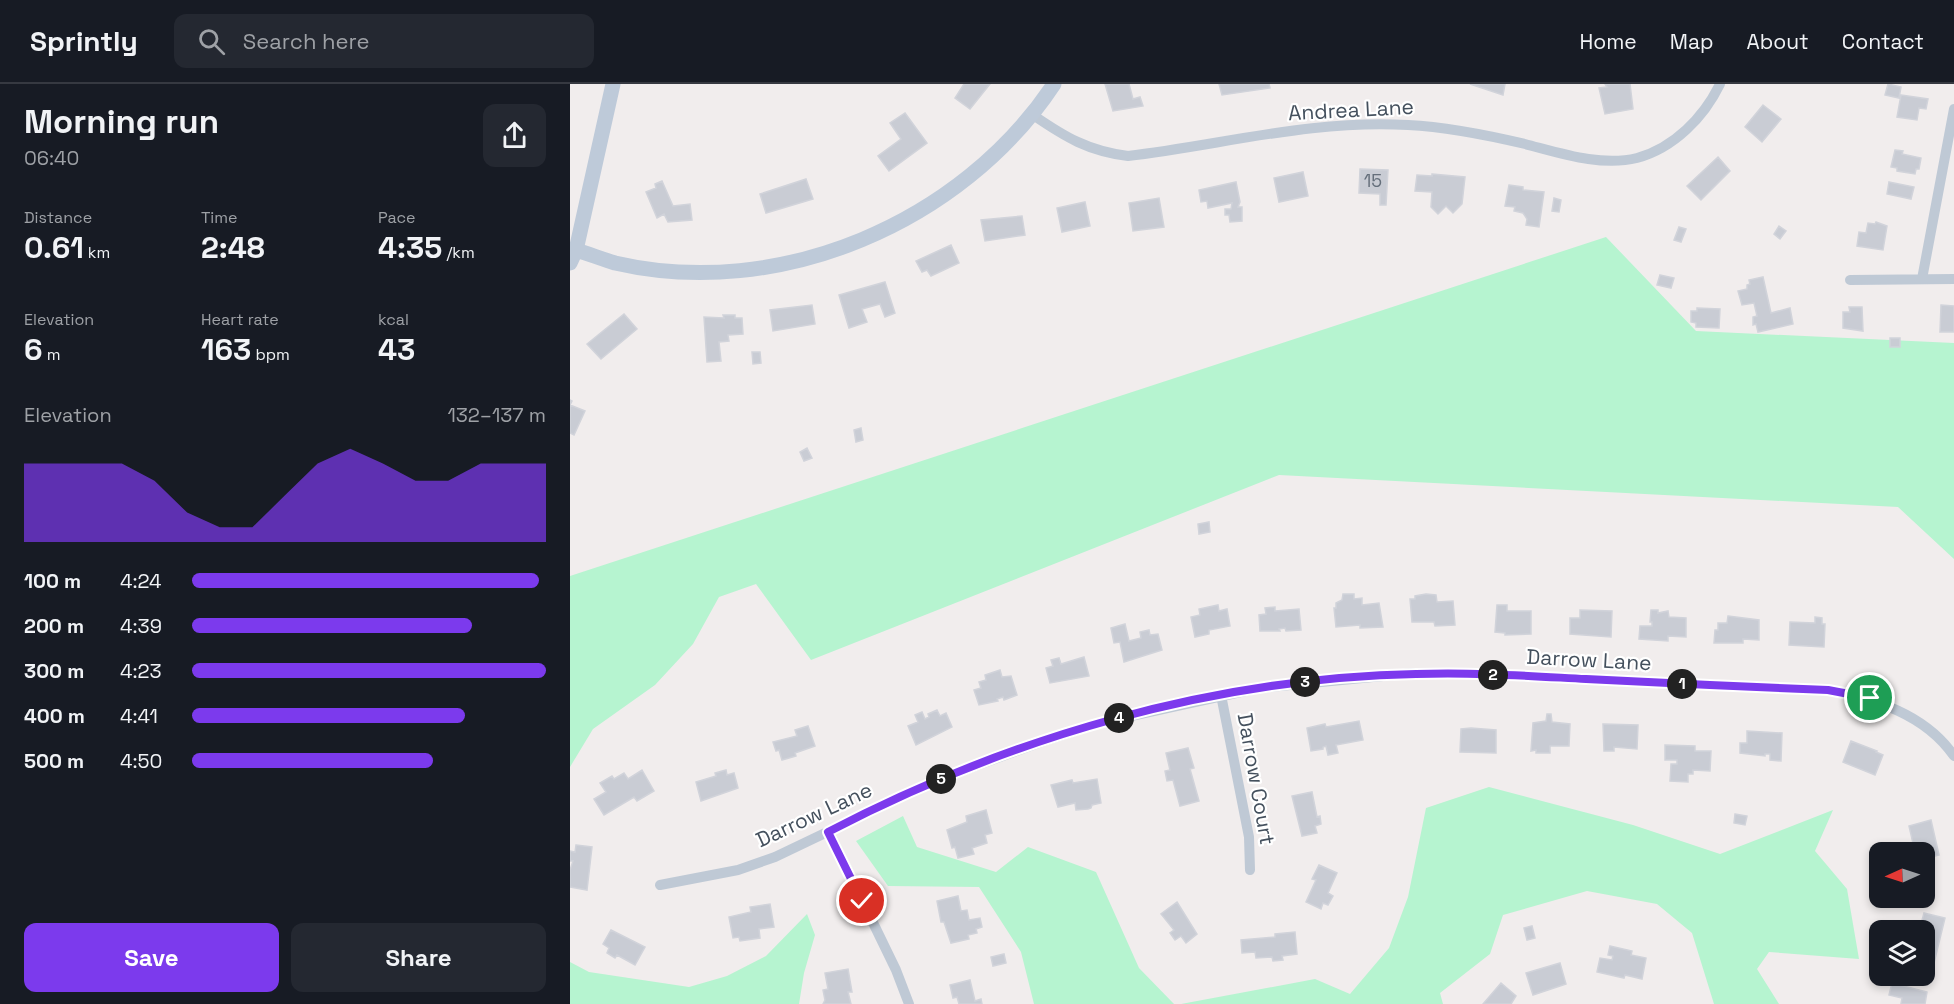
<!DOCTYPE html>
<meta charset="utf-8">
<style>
:root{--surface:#171b24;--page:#242831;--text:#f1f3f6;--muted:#9ea1a6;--line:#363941;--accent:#7c3aed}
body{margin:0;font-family:"Space Grotesk",sans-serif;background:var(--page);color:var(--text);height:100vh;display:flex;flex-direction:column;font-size:22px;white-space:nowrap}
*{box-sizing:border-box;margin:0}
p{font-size:20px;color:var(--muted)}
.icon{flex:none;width:33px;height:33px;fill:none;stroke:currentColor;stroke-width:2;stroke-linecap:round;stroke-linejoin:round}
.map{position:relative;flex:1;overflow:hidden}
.drawer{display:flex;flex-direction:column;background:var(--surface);width:570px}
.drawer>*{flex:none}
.needle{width:39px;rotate:267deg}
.controls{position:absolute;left:1299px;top:758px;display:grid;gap:12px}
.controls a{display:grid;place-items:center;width:66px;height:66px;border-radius:12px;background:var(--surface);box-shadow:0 3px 9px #0003;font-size:30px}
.pin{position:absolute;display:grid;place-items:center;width:51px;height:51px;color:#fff;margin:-26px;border:3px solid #fff;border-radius:50%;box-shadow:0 2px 6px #0007}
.km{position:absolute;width:30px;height:30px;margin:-15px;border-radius:50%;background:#222;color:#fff;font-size:16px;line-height:30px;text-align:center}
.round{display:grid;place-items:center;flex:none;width:63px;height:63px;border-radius:12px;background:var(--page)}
.overview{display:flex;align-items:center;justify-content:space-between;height:102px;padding:0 24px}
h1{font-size:33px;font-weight:800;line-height:45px}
.figures{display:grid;grid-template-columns:repeat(3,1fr);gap:9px;height:102px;padding:6px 24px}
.figures div{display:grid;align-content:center}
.figures b{font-size:30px;font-weight:800}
.figures small{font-size:16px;font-weight:400}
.figures p{font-size:16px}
.chart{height:168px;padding:12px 24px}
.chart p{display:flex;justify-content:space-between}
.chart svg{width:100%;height:108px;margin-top:6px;fill:var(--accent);opacity:.7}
.primary-button{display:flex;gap:12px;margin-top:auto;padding:12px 24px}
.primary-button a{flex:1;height:69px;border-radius:12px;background:var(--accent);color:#fff;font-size:24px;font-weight:800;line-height:69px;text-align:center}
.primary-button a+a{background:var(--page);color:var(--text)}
ul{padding:0 24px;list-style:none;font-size:20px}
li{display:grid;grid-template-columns:96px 72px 1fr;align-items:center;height:45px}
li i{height:15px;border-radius:8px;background:var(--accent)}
header{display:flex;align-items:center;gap:36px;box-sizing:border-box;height:84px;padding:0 30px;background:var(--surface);border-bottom:2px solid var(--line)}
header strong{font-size:28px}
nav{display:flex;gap:33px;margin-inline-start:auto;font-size:21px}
.search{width:420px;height:54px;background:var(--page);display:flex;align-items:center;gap:15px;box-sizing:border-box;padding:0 21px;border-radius:12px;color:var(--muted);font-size:22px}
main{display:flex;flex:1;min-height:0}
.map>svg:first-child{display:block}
.green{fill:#b6f4d0}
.building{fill:#c9ccd4;stroke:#d1d3da;stroke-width:1.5}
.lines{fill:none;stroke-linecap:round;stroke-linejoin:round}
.street{stroke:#bfc9d5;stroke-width:10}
.secondary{stroke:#becad9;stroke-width:15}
.route-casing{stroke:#fff;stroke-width:12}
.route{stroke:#7c3aed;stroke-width:8}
.labels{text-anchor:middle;stroke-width:4.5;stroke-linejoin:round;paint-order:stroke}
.number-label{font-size:18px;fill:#656f7b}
.street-label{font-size:21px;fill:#44505d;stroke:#fff}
</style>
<header>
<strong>Sprintly</strong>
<div class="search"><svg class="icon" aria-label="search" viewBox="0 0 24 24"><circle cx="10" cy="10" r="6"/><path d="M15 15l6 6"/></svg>Search here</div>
<nav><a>Home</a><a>Map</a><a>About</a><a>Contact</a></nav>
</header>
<main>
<section class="drawer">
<div class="overview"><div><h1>Morning run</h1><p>06:40</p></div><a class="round"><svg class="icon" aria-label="share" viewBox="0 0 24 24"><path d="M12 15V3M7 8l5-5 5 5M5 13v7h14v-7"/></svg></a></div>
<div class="figures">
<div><p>Distance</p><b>0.61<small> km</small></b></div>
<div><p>Time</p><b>2:48</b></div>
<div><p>Pace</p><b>4:35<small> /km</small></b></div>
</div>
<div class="figures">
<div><p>Elevation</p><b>6<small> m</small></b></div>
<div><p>Heart rate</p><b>163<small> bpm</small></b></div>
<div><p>kcal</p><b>43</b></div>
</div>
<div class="chart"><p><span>Elevation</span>132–137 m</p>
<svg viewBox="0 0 160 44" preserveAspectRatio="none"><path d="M0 44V12L10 12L20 12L30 12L40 19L50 32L60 38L70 38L80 25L90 12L100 6L110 12L120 19L130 19L140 12L150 12L160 12V44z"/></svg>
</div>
<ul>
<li><b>100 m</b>4:24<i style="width:98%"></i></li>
<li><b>200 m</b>4:39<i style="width:79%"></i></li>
<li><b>300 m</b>4:23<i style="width:100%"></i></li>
<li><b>400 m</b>4:41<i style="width:77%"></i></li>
<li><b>500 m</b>4:50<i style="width:68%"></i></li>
</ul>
<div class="primary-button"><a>Save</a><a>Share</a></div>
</section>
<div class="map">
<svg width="1384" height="920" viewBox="0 0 1384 920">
<rect width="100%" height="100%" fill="#f1eded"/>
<path class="green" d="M1036,153L1126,247L1384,259V475L1328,423L709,391L241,576L186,500L149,513L123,560L85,601L23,645L0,683V492Z
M919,703L1063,741L1150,770L1263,726L1245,767L1277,805L1289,875L1199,868L1187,885L1209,920H1144L1122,849L1087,820L1017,807L933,831L920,870L870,909L873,920H611L745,895L780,910L819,864L838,813L856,724Z
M333,732L347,763L426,788L458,763L526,788L569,884L604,920H464L451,868L409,803L318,802L286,757Z
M237,830L245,851L234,889L229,920H0V878L19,888L119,903L157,892L196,872Z"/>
<path class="building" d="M394,0H420L400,25L385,14Z
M535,0H559L563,15L570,13L573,22L543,27Z
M649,0H699L700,4L652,11Z
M900,0H935L933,11Z
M1035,0H1060L1063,25L1035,30L1029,4L1037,3Z
M1318,0L1331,3L1329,14L1315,11Z
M1331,11L1358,15L1356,25L1349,24L1347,36L1327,33Z
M1193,21L1211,35L1192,58L1175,43Z
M335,29L357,59L319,87L308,72L331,55L320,39Z
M1325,66L1333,67L1332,70L1351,74L1349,85H1346L1345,90L1327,87V84L1321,83Z
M1148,73L1160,87L1131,116L1117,102Z
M790,85L818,86L816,121H810V110L789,109Z
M733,88L738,112L709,118L704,94Z
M862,90L895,93L892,120L883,129L876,122L868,130L861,123L862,108L845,107L847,91L862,92Z
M236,95L243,115L196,129L190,110Z
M92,97L103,122L120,120L122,136L98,138L94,130L87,134L76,108L86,104L85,100Z
M666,98L670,118L668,123H672V137L660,138L659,131H655V125H661L662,119L638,124L637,117L631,118L629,106Z
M1319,98L1344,103L1341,115L1317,110Z
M939,101L953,103V106L974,108L969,143L956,141L957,135L953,129L944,127L945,123L935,122Z
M589,114L594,143L563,147L559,119Z
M984,114L991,116L989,128L982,127Z
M515,118L520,142L492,148L487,124Z
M452,132L455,151L415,157L411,136Z
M1306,138L1317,142L1313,166L1287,162L1289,148L1296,149L1298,139L1305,140Z
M1209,142L1216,147L1210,155L1204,150Z
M1109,143L1116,145L1111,158L1104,156Z
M381,161L389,179L361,192L357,186L352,188L346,177Z
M1090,191L1104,194L1101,204L1087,201Z
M1193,193L1201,229L1220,224L1223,240L1188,248L1186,240L1183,241V233L1187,232L1184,219L1172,221L1168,207L1177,205V201L1180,200L1179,196Z
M315,198L325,229L315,233L310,220L292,225L297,238L279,244L269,211Z
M242,221L245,240L203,247L200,226Z
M1371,221L1384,222V248H1370Z
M1279,223H1292L1293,247L1273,244V228H1280Z
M1127,224L1150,225L1149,244L1126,243V239L1121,238V227H1127Z
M54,230L67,245L31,275L17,260Z
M153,231H165V234H172L173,250L158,251L159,257L149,258L151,277L137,278L134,233L154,234Z
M1320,254H1330V263H1320Z
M182,268H190L191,279L183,280Z
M0,316L2,317L0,321L15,327L4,351L0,349Z
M291,344L293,356L286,358L284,346Z
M237,364L242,374L234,377L230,368Z
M639,438L640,448L629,450L628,440Z
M773,510H784V515L792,514V521L809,519L813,543L790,544V541L766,543L764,524H766V519L772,516Z
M856,510L866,511L867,518L883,517L885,541L865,542L864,538H842L840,515H845V512Z
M648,521L649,527L657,525L660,542L639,546V550L625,553L621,533L630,531L629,525Z
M927,521H937V527H961V550L935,551V549L925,548Z
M705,523V527L729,525L731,546L716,547L715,544L709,545L710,547H690L689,531L696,530L695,524Z
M1010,526L1042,527L1041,553L1000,550V534H1010Z
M1081,526H1088V529L1098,527L1099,533L1116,534V553L1098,552V557L1069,555L1070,542H1082V538H1080Z
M1158,532L1189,536V556L1173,555V559H1144L1145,546H1148V539H1157Z
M1245,533L1252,534V540H1255L1254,563L1219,561L1220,538L1245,539Z
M555,540L559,557L571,554L570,548L579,546L580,551L588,550L592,566L554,578L550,558L544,559L541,544Z
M514,573L519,592L480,599L476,584L483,582L481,576L489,574L491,580Z
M430,586L432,593L441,592L447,611L434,616L433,613L427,615L428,617L409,621L404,606L411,604L409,598L416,596L415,591Z
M367,626L370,632L376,629L382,643L346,661L338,642L348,638L345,631L352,628L355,635L359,633L358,630Z
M977,630H981L982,638L1000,640L999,662H980V669H966V666L961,667L963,639L976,637Z
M789,637L793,656L766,661L768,669L758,671L756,662L753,663V665L741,667L737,644L755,640L756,643Z
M1033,640L1068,641L1067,665L1044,663V667H1034Z
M238,642L245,662L225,669L226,672L212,676L209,666L206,667L203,658L227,652L225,646Z
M901,644L926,646V669L890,668L891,645Z
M1177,647L1212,649L1211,677L1200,676V670H1195V672L1170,669V659H1177Z
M1281,657L1307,667L1306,668L1313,671L1305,691L1273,678Z
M1095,661L1125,662V667H1141L1140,687L1123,686V690H1118V698L1100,697L1101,680H1107V676H1095Z
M618,664L624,684L620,685L629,717L610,722L603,696L597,697L595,687L600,686L596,669Z
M72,686L84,707L67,717L64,713L34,731L24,715L36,708L30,699L42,692L44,695L54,689L58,695Z
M156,686L157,691L164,689L168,704L131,717L126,698L146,692L145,689Z
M527,695L531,719L522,721L521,724L518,725L506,726L505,719L488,723L481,701L502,696L503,699Z
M742,708L747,733L750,732L751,740L745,742L747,749L732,752L722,712Z
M416,726L422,749L415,751L417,759L402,764L404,770L388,774L385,763L382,764L377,746L397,738L396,732Z
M1165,730L1177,732L1175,741L1164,739Z
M1361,736L1369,771L1354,775V768H1345L1339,742Z
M6,761L22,763L17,806L0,803V786L3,777H0V767L5,768Z
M749,781L767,789L758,809L763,812L758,821L753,819L751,825L736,818L746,796L742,795Z
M388,812L391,827L397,826L399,836L410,834L412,843L406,845L407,849L398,851L399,855L381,859L374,838H371L367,817Z
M607,818L627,850L616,859L611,852L605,856L600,849L604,846L591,830Z
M200,820L204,843L189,845L190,854L170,857L169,853L163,854L159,833L181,828L180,823Z
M1354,829L1375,834L1364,879L1354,876V846H1352L1353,840H1351Z
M962,842L965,854L957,856L954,844Z
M41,846L75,863L65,881L47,871L45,874L37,869L39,864L33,860Z
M725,848L727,870L712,872L713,876L703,877L702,873L686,874L685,868L672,869L671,856L705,853V850Z
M1040,862L1062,867L1061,871L1076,874L1072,895L1055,891L1054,894L1027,888L1030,874L1042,876L1043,872L1038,871Z
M434,870L436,879L423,882L421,873Z
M990,879L996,900L963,911L956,889Z
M278,885L282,908H278L281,920H253L255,916L253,906L258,905L255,889Z
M400,896L405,917L411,915L412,920H389L387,913L383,914L380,901Z
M931,899L946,912L941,920H913Z
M1322,899L1357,908L1355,920H1331L1332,914L1319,911Z"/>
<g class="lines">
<path class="street" d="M463,31C495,53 518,67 558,72C651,61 744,35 838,41C877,43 917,51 955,60C990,69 1031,83 1067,74C1104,64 1134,33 1150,0
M1352,195L1384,25
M1280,196L1384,195
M651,611L679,753L680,786
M259,748L326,886L339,920
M90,801L168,786L205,773L364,697L474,657L529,639L689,604L844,589L906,590L1258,606C1305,615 1355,630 1384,672"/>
<path class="secondary" d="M6,166C19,170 32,175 45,179C209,217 392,139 484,0
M0,179L6,166L43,0"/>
</g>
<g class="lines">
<defs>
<path id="route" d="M292,817L258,748C438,654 642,594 846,590C903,588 959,592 1016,595C1097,599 1177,603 1258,606L1300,614"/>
</defs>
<use href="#route" class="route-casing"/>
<use href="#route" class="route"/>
</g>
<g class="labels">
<g class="number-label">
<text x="803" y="103">15</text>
</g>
<g class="street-label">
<text transform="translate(781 26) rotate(-3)" y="7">Andrea Lane</text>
<text transform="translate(1019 576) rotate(3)" y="7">Darrow Lane</text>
<text transform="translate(686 695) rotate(80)" y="7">Darrow Court</text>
<text transform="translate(244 731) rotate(-25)" y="7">Darrow Lane</text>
</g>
</g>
</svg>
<div class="controls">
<a><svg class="needle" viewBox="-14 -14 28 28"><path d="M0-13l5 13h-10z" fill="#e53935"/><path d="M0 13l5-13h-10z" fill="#9ea1a6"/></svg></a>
<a><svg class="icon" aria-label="layers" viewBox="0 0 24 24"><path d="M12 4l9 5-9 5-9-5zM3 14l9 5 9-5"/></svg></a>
</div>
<div class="pin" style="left:1300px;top:614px;background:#1e9e55"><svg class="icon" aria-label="arrive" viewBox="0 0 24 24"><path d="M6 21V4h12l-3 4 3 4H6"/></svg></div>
<div class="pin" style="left:292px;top:817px;background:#d93025"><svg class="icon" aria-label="check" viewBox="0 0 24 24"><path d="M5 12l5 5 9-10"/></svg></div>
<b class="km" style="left:1112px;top:600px">1</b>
<b class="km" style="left:923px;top:591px">2</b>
<b class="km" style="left:735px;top:598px">3</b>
<b class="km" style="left:549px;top:634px">4</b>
<b class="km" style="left:371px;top:695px">5</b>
</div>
</main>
